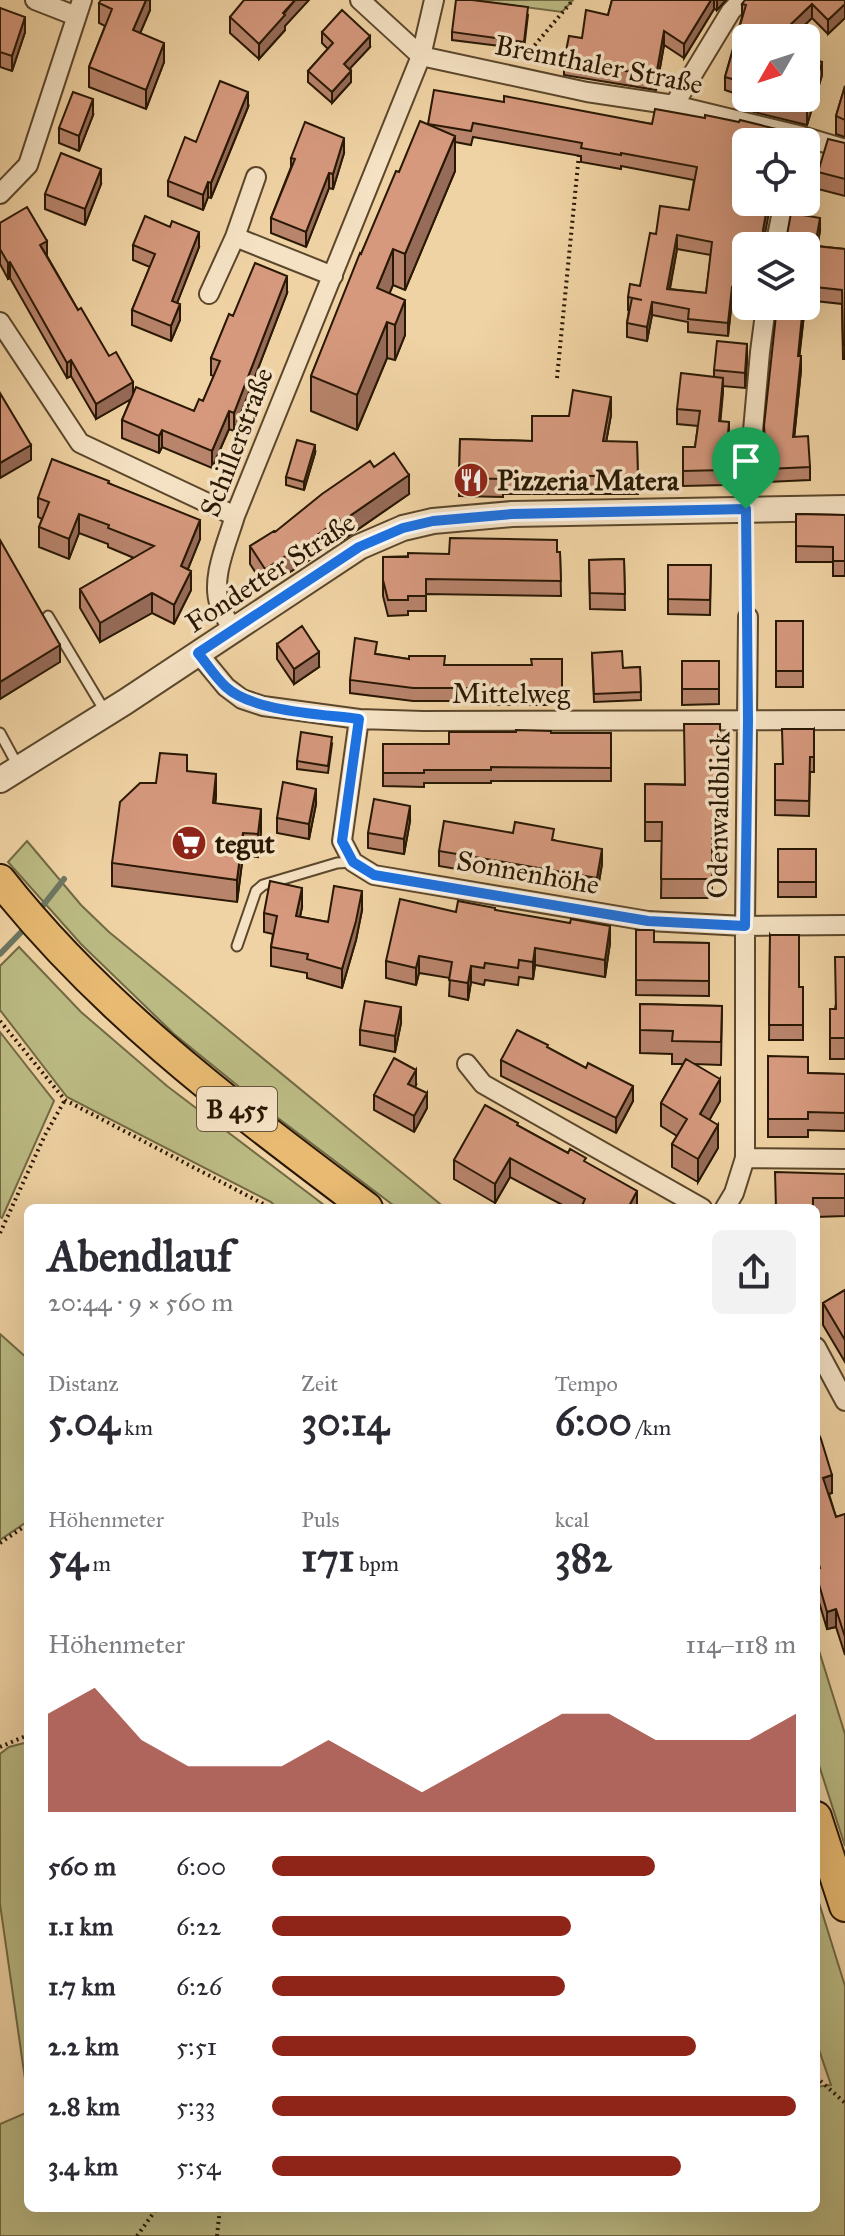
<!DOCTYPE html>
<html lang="de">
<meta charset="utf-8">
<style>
:root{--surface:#fff;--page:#f2f2f3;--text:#2b2b33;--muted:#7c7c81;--accent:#8f2418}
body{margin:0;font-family:"IM FELL Great Primer",serif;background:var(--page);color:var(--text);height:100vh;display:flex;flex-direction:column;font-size:30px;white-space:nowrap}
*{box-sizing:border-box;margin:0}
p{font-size:26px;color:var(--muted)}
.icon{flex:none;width:44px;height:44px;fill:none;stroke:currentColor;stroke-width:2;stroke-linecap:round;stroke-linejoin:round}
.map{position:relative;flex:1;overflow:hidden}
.details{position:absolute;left:24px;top:1204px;width:796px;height:1008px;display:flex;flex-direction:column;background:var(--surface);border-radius:12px;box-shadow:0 8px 32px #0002}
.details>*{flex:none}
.needle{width:52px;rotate:231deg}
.buttons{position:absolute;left:732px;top:24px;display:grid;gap:16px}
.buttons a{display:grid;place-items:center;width:88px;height:88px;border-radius:12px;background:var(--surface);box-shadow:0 8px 32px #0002;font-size:40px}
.pin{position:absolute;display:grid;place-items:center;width:68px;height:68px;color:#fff;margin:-82px -34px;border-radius:50% 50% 50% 0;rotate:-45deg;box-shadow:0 0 8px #0007}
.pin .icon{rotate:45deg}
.round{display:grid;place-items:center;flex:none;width:84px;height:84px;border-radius:12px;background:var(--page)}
.overview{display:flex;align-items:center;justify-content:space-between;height:136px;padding:0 24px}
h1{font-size:44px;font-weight:700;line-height:60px}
.stats{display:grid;grid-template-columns:repeat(3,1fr);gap:12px;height:136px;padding:8px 24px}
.stats div{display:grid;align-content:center}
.stats b{font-size:40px;font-weight:700}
.stats small{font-size:22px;font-weight:400}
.stats p{font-size:22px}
.chart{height:224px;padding:16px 24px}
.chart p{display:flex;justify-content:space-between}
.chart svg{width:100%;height:144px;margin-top:8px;fill:var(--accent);opacity:.7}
ul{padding:0 24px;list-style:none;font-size:26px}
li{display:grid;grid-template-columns:128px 96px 1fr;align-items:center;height:60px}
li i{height:20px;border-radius:10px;background:var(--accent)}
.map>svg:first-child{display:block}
.green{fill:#bcbb84;stroke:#726a44;stroke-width:2}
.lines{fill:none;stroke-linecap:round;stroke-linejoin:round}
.stream{stroke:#6d7863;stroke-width:6}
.service-casing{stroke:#5b472c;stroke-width:13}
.minor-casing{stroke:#5b472c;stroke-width:22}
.tertiary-casing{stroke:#5b472c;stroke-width:28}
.primary-casing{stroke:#291804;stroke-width:34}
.path{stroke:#291804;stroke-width:4;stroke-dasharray:2 4;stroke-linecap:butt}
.service{stroke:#f5e2c4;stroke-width:9}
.minor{stroke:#f5e2c4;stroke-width:18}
.tertiary{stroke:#f5e2c4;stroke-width:24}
.primary{stroke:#e8ba72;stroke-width:30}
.wall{fill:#b8846c;stroke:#291804;stroke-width:2;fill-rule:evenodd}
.shaded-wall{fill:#966b58;stroke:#291804;stroke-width:2}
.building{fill:#d6997e;stroke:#291804;stroke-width:2;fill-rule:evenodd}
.route-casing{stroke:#fff;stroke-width:16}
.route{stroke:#1a73e8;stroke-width:10}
.labels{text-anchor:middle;stroke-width:7;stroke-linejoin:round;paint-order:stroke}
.shield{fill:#f5e2c4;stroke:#66553e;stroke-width:2}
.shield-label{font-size:26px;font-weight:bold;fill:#291804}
.street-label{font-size:28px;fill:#291804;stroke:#f5e2c4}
.poi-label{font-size:28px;font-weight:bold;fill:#291804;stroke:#f5e2c4;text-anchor:start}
</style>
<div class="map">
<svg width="845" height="2236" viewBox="0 0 845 2236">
<rect width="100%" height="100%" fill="#f0d3a4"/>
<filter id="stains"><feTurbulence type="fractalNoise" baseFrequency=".0025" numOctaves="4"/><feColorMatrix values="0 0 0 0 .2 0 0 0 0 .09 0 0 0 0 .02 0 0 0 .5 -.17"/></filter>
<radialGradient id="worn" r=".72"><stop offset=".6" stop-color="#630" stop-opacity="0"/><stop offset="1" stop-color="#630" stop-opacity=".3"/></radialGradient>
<path class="green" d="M472,0H573L562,12Z
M27,841L81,905L109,932L445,1208H397L274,1115L174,1034L81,944L8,862Z
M19,947L81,1012L167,1086L328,1208H277L271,1202L67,1097L0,1010V966Z
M0,1032L54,1101L2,1218L0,1217Z
M0,1334L28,1359V1521L0,1540Z
M816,1641L845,1734V1846L816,1756Z
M28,1742V2100L0,1904V1754L9,1747Z
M816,1893L845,1986V2236H0V2124L28,2112V2208H816V2087L831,2085L816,2041Z"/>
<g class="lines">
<path class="stream" d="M37,913L64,879
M0,954L28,925"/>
<defs>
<path id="service" d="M48,616L106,713
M0,733L19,768
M237,946L256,891L263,885L337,863L353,862"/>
<path id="minor" d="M35,0L76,16
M360,0L421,56L587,92L674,105L802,136L845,149
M674,105L731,11L742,0
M256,177L235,237L333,276
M0,194L28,165L82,0
M775,246L784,202
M209,294L235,237
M0,322L80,443L235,516
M746,509L760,352L766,306
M233,630C229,622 223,615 220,606C210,579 227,543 235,516L421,56L434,0
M198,653L226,687L242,699L263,706L359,719L423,721L845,720
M359,719L342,841L353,862L374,875L648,921L745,926L845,925
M467,1064L483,1084L702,1208
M745,1158L845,1159
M725,1208L734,1193L745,1158V926L748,617
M816,1347L845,1401"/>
<path id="tertiary" d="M0,780L125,702L359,547L403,528L433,521L512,514L845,508"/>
<path id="primary" d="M0,880C103,1011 236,1109 367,1208
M816,1817L845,1906"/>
</defs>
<use href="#service" class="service-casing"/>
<use href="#minor" class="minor-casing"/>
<use href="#tertiary" class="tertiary-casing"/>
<use href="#primary" class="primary-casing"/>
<path class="path" d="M526,61L534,46L573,0
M557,378L579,154
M747,531V599
M0,1021L65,1100L271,1208
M0,1233L45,1135L65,1100
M0,1543L28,1524
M0,1747L28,1735
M816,2077L845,2103
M137,2236L157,2208
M217,2236L220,2208"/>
<use href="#service" class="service"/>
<use href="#minor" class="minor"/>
<use href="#tertiary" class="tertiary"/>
<use href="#primary" class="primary"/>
</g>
<path class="wall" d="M150,0V10L140,33L164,62L146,109L89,87V67L105,26L99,23V3Z
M612,0H726L717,10L714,9L684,58L664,45L656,90L564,75V61L582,38L608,15Z
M845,0V18L828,34L812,18L791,38H746V97L725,90V77L742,17V4Z
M0,8L25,32L12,71L0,67Z
M528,15L524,49L452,40V32Z
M230,17L285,26V30L259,59L230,33Z
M322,32L370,47L349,69L351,82L332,103L308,82V71L328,49L322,43Z
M822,75L807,125L746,110V98H806Z
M845,86V137L836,134V116Z
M504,102L652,124L801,142H746L764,238L768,242L773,244L820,231L817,246L845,249V359H843L842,304L806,300V246H746V303L732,300L728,336L688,332V322L652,315L647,341L627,337V323L629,310H628V297L640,286L656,234L689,210L694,180L621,166V169L581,162V156L473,137L471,145L455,142V171L405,290L393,285L389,293L405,335L395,360L387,358L357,430L311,411V376L361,254L399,172L428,124ZM677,249L711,255L706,293L670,289Z
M248,107L211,198L208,197L203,210L168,196V181L196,142Z
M93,115L79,151L59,143V128Z
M845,143V196L818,189V172Z
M344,153L333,189L329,188L306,247L271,233V218L291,167V158Z
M101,184L85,225L45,209V194Z
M0,223L47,256L78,310L133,393L194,411L203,401L214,376L211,375V358L233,316L287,293L234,431L229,429L212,468L162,447L159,453L122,438V420L131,399L96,419L71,376L67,378L10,278L8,279L0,264Z
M133,245L199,247L177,303L180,320L171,341L132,325V310L150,267L133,260Z
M805,306L799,356L801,370L794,437L810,467V480L767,482L764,426Z
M747,359L745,388L723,386L720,421L729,437L725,485L683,486V447H695L698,426L677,424V409L714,377V370Z
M611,415L606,442H637L638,494H503V497L459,496L460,439L532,441L569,416Z
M315,453L304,490L286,485V477Z
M374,467L409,494L341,541L339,538L308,561L265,587L250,564V546L275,532Z
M109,483L200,539L188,569L191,590L174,624L152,613L100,642L80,608V589L134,558L108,547V544L79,533L69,559L39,547V527L42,519L38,517V498Z
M796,514L845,515V576H833V562H796Z
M560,552L561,596L426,594V611H408V615L388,616L383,596V557Z
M624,559L625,610L590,609L589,560Z
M668,565H711L710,615L668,614Z
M776,621H803V687H776Z
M277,644L319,667L294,684L277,659Z
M592,653L623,668L640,667L641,700L594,702Z
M377,654L444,665H532L562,659V705H474V701H413L350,693V680Z
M682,661H719V704L682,705Z
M814,729V772H810L809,816L775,815V764H782Z
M551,733H611V781H491V783H424V787L383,786V744H449Z
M332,744L328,773L297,769V761Z
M187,771L216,796L215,803L261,831L258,857L243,855L237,902L112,886V863L156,783Z
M645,784L726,785V842H712V898H661L662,841H645Z
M316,804L309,839L277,833V818Z
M410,821L404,854L368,848V833Z
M554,840L602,864L597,893L439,866V851Z
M778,849H816V897H778Z
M302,907L300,917L328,922L362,910L356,940L342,988L307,978V973L271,966V947L273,934L264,932V913Z
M495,910L610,943L605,977L535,965L533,979L519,977L518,985L485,980L484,985L471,982L468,1000L449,996L450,978L419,973L416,985L386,978V961L456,912Z
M636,930L654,942L709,943V996L636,995Z
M770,935L799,987H803V1040H769Z
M845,957V1059H830V1009H835Z
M640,1004L722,1006L721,1065L695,1064L720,1101L709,1120L718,1148L698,1182L672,1167V1144L677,1136L661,1126V1103L684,1064H672V1054L640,1053Z
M401,1023L395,1052L360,1045V1030Z
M548,1048L586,1068L633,1101L616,1133L501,1076V1060Z
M768,1056L808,1073L845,1074V1131L808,1130V1137H768Z
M416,1085L415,1087L427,1108L414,1132L374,1110V1095Z
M518,1126L586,1163L637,1208H568L510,1177L495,1203L454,1179V1160Z
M845,1174V1216L816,1217V1208H776Z
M845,1290V1362L823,1325V1303Z
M816,1428L832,1493L829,1494L836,1517L845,1514V1655L836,1627L827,1629L816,1592Z"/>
<path class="shaded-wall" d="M146,0H150V10L133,50V30Z
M295,0H309L285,26V30L259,59V44Z
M711,0H714V9L684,58V44Z
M717,0H726L717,10Z
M812,4V18L791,38H786L790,25Z
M845,4V18L828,34V20Z
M25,17V32L12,71V56Z
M664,31V45L656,90V76Z
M370,36V47L344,75V64Z
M164,43V62L146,109V90Z
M822,62V75L807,125V111Z
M351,71V82L332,103V92Z
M248,92V107L211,198V183Z
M93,99V115L79,151V136Z
M455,136V171L405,290V254Z
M344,138V153L333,189V174Z
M101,169V184L85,225V209Z
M329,173V188L306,247V232Z
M208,182V197L203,210V195Z
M768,202H771L763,244V230Z
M820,218V231L815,259V246Z
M199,232V247L172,316V301Z
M677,235V249L667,302V289Z
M47,241V256L40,245Z
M393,249V285L377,324V288Z
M10,262V278L8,279V263Z
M287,276V293L234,431V413Z
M732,287V300L728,336V323Z
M405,300V335L395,360V325Z
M652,302V315L647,341V327Z
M180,304V320L171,341V326Z
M803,306H805L798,369V356Z
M387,322V358L357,430V395Z
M747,344V359L745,388V373Z
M801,356V370L793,450V437Z
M71,360V376L67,378V363Z
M723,378V393L719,436V421Z
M133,382V398L96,419V404Z
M611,397V415L603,459V441Z
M229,411V429L212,468V451Z
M729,422V437L725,485V470Z
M162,430V447L159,453V436Z
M31,445V460L0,478V463Z
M315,445V453L304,490V482Z
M409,475V494L341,541V522Z
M79,514V533L69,559V539Z
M339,519V538L308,561L265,587V569Z
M200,520V539L181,586V566Z
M191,571V590L174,624V605Z
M152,593V613L100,642V623Z
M60,645V662L0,699V682Z
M319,652V667L294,684V669Z
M216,774V796L213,825V803Z
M316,789V804L309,839V824Z
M410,806V821L404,854V839Z
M261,809V831L258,857V834Z
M243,833V855L237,902V880Z
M602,849V864L597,893V878Z
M302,888V907L296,935V916Z
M362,891V910L356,940L342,988V969Z
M610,926V943L605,977V960Z
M535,948V965L533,979V962Z
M419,956V973L416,985V968Z
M471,966V982L468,1000V983Z
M401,1007V1023L395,1052V1036Z
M416,1070V1085L408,1099V1084Z
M720,1079V1101L700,1137V1114Z
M633,1086V1101L616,1133V1118Z
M427,1093V1108L414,1132V1116Z
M718,1125V1148L698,1182V1159Z
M510,1158V1177L495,1203V1184Z
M637,1191V1208H628Z
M832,1475V1493L823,1495V1478Z
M836,1609V1627L827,1629V1612Z"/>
<path class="building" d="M101,0H146L133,30L164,43L146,90L89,67L112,9L99,3Z
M244,0H295L283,13L285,15L259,44L230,17Z
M456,0H472L528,7L524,42L452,32Z
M612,0H711L684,44L664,31L656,76L564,61L569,36L582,38L586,10L608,15Z
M745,0H845V4L828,20L812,4L790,25L786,38H746V83L725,77L746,5L742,4Z
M0,8L25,17L12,56L0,52Z
M342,10L370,36L344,64L351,71L332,92L308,71L333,43L322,32Z
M806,57L822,62L807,111L753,98H806Z
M220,81L248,92L211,183L208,182L203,195L168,181L185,137L196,142Z
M845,86V120L836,116Z
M434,90L504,102V96L652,124L655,109L705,118V115L739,122L740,120L801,135L799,142H746V202H768L763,230L764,237L768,242L773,244L783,241L787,235L791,213L820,218L815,246L845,249V345H843L842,290L806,286V246H746V289L732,287L728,323L688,319L689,309L652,302L647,327L627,323L632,298L642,300L628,297L630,284L640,286L650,233L656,234L660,206L689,210L697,167L621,153V155L581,148L582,143L473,123L471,131L428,124ZM677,235L712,242L706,293L667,289Z
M73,92L93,99L79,136L59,128Z
M420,121L455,136L405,254L393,249L377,288L405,300L395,325L387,322L357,395L311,376L360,253L361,254L396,171L399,172Z
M305,122L344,138L333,174L329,173L306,232L271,218L295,159L291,158Z
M828,139L845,143V179L818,172Z
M61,153L101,169L85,209L45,194Z
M27,207L47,241L40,245L78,310L81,308L109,356L116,352L133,382L96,404L71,360L67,363L10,262L8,263L0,249V223Z
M145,216L170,227L172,221L199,232L172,301L180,304L171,326L132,310L155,254L133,245Z
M255,263L287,276L234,413L229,411L212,451L162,430L159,436L122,420L136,387L194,411L199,399L203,401L220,361L211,358L229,314L233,316Z
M777,306H803L798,356H801L793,437L808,436L810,467L767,469L764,426Z
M717,341L747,344L745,373L714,370Z
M681,373L723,378L719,421L729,422L725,470L683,471V447H695L700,411L677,409Z
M573,390L611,397L603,441L637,442L638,476H503V479L459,478L460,439L532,441V416H569Z
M0,393L31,445L0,463Z
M297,440L315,445L304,482L286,477Z
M394,453L409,475L341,522L339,519L308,542L265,569L250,546L274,531L275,532L322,494L370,461L374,467Z
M52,459L109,481L108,483L200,520L181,566L191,571L174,605L152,593L100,623L80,589L154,546L108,528L109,525L79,514L69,539L39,527L49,502L38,498Z
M796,514L845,515V561H833V547L796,546Z
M450,538L557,540V552H560L561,581L426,579V596H408V600H388L383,580V557H408V553L449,554Z
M0,540L60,645L0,682Z
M624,559L625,594L590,593L589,560Z
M668,565H711L710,600L668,599Z
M776,621H803V671H776Z
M302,626L319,652L294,669L277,644Z
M355,638L377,642L375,654L409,659V656H445L444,665H532L531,659H562V692H474V688H413L350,680Z
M622,651L623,668L640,667L641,692L594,694L592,653Z
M682,661H719V689H682Z
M684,724H720L721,785H726V823H712V879H661L662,822H645V784L685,785Z
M782,729H814V757H810L809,801L775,800V764H783Z
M516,730L551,731V733H611V768L491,767V770H424V773H383V744H449V732H516Z
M301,732L332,737L328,766L297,761Z
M160,753L187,755V771L216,774L213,803L261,809L258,834L243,833L237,880L112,863L120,802L140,783H156Z
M283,782L316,789L309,824L277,818Z
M374,799L410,806L404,839L368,833Z
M444,821L513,833L515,822L554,829L552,840L602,849L597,878L439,851Z
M778,849H816V882H778Z
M270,881L302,888L296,916L328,922L334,886L362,891L356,921L342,969L307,959L308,954L271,947L277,916L264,913Z
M400,899L456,912L458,901L495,908V910L570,923L571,919L610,926L605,960L535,948L533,962L519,960L518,968L485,963L484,968L471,966L468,983L449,980L452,962L419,956L416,968L386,961Z
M636,930H654V942L709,943V981L636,980Z
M770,935H799V987H803V1025H769Z
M835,957H845V1038H830V1009H836Z
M365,1001L401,1007L395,1036L360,1030Z
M640,1004L722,1006L721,1042L672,1041L673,1031L640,1030Z
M517,1030L548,1045L547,1047L586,1068L588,1063L633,1086L616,1118L501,1060Z
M768,1056L808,1057V1073L845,1074V1113L808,1112V1119H768Z
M394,1058L416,1070L408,1084L427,1093L414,1116L374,1095Z
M686,1059L720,1079L700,1114L718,1125L698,1159L672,1144L687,1119L661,1103Z
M485,1105L518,1123L517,1125L568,1153L570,1149L586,1158L584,1161L637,1191L628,1208H581L585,1199L510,1158L495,1184L454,1160Z
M775,1172L845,1174V1198H813V1208H776Z
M845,1290V1340L823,1303Z
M816,1428L821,1439L832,1475L823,1478L836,1517L845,1514V1637L836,1609L827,1612L816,1574V1569L820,1568L816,1555Z"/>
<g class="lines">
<defs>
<path id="route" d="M746,509L748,721L745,926L648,921L374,875L353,862L342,841L359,719C322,714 253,712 226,687C216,678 207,664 198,653L359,547L403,528L433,521L512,514Z"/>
</defs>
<use href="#route" class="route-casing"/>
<use href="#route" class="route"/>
</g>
<defs>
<symbol id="restaurant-disc" viewBox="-11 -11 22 22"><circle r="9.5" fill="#8f2418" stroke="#f5e2c4"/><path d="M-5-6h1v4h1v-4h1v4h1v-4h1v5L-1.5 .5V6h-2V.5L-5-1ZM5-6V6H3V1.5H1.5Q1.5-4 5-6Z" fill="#fff"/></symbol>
<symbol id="supermarket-disc" viewBox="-11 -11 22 22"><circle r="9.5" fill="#8f2418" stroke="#f5e2c4"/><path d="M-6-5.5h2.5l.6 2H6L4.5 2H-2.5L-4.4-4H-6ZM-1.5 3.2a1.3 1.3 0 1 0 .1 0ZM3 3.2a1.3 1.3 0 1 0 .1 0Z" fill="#fff"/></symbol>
</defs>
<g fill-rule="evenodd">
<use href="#restaurant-disc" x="451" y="460" width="40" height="40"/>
<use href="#supermarket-disc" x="169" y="823" width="40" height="40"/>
</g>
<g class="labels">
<rect class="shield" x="197" y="1087" width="80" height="44" rx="6"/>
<g class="shield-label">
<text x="237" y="1118">B 455</text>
</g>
<g class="street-label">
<text transform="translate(599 64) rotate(11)" y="10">Bremthaler Straße</text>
<text transform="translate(236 442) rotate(-69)" y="10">Schillerstraße</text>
<text transform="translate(270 572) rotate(-33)" y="10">Fondetter Straße</text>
<text x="511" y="703">Mittelweg</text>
<text transform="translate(718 815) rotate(-89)" y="10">Odenwaldblick</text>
<text transform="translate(528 872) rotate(10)" y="10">Sonnenhöhe</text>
</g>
<g class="poi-label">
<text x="497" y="490">Pizzeria Matera</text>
<text x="215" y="853">tegut</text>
</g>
</g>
<rect width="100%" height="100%" filter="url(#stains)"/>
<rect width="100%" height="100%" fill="url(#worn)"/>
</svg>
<div class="buttons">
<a><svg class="needle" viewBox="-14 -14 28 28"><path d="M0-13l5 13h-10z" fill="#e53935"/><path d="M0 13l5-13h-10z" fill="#7c7c81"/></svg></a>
<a><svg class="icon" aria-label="locate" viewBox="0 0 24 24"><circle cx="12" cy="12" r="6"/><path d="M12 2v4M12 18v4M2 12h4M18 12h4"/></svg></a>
<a><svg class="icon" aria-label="layers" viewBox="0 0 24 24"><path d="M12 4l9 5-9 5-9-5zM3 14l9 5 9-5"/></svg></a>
</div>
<div class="pin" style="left:746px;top:509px;background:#1e9e55"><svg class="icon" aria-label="arrive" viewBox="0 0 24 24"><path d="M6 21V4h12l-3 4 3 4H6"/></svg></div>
<section class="details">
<div class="overview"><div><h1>Abendlauf</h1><p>20:44 · 9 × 560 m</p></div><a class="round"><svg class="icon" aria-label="share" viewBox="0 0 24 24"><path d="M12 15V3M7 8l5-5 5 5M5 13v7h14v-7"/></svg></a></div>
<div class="stats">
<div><p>Distanz</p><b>5.04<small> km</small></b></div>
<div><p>Zeit</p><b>30:14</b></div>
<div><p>Tempo</p><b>6:00<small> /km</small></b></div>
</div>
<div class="stats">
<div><p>Höhenmeter</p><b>54<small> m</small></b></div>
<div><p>Puls</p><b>171<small> bpm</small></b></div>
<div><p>kcal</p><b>382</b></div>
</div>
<div class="chart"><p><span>Höhenmeter</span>114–118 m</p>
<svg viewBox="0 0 160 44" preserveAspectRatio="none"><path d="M0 44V14L10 6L20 22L30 30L40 30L50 30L60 22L70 30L80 38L90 30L100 22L110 14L120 14L130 22L140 22L150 22L160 14V44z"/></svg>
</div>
<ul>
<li><b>560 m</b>6:00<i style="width:73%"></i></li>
<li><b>1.1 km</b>6:22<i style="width:57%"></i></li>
<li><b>1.7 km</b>6:26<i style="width:56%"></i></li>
<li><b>2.2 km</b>5:51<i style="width:81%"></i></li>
<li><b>2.8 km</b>5:33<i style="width:100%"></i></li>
<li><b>3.4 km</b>5:54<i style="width:78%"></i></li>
</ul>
</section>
</div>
